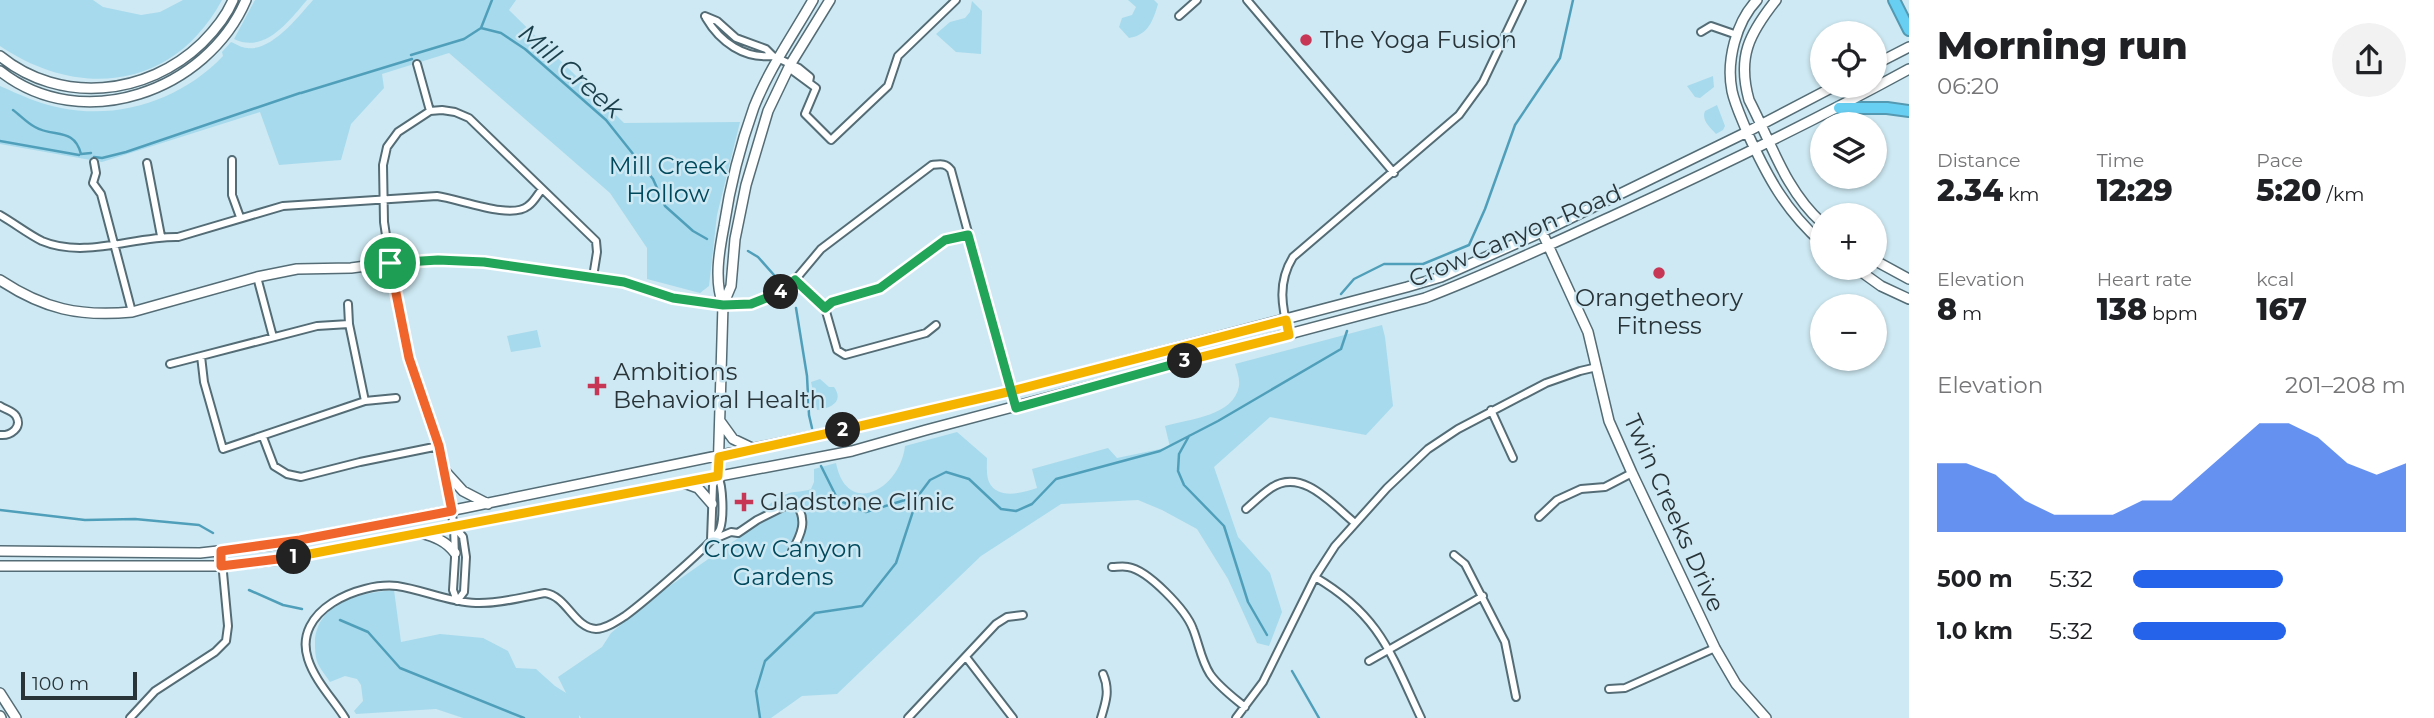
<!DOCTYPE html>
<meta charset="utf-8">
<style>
:root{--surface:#fff;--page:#f2f2f2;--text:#202124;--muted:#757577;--accent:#2563eb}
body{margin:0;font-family:Montserrat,sans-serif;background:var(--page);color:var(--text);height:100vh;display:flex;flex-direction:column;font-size:26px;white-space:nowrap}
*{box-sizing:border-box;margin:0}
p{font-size:23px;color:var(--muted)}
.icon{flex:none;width:38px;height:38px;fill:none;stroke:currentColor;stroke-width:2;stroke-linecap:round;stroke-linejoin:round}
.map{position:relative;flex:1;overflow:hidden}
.details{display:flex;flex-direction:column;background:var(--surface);width:525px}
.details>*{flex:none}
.tools{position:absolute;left:1810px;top:21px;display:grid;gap:14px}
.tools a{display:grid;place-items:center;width:77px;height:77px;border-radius:50%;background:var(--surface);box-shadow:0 2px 5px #0004;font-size:35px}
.scale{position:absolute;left:21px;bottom:18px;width:116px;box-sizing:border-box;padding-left:7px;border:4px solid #293438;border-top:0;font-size:19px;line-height:24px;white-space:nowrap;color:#293438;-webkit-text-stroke:5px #cee9f3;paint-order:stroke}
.pin{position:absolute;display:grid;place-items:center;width:60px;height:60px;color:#fff;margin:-30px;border:4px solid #fff;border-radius:50%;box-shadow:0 2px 7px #0007}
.km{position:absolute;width:35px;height:35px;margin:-18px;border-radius:50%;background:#222;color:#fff;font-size:19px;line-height:35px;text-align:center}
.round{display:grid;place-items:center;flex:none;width:74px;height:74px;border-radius:37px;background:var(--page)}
.head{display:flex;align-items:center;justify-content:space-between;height:119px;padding:0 28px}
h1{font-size:38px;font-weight:800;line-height:52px}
.metrics{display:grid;grid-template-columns:repeat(3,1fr);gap:10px;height:119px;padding:7px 28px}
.metrics div{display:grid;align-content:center}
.metrics b{font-size:30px;font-weight:800}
.metrics small{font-size:19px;font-weight:400}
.metrics p{font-size:19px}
.chart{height:196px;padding:14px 28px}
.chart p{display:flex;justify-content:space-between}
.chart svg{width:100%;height:126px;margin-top:7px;fill:var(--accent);opacity:.7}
ul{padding:0 28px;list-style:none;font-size:23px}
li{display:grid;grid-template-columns:112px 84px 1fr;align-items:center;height:52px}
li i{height:18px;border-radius:9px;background:var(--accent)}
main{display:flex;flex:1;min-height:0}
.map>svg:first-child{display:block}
.green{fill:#a7daed}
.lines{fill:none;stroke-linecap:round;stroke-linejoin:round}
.stream{stroke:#509fba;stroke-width:2.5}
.street-casing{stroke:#546c75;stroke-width:10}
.secondary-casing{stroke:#546c75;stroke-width:12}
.highway-casing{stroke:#5399b1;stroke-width:14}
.street{stroke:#fff;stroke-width:6}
.secondary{stroke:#fff;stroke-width:9}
.highway{stroke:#69cff2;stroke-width:10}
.split-1-casing{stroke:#fff;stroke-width:14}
.split-2-casing{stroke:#fff;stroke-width:14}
.split-3-casing{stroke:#fff;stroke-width:14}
.split-4-casing{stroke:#fff;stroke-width:14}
.split-5-casing{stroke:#fff;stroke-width:14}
.split-1{stroke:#f0652b;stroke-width:9}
.split-2{stroke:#f5b400;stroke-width:9}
.split-3{stroke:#f5b400;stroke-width:9}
.split-4{stroke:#22a559;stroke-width:9}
.split-5{stroke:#22a559;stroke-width:9}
.poi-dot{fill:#c73755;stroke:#cee9f3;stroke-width:2.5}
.labels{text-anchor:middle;stroke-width:5;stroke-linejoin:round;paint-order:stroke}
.poi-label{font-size:24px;fill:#293438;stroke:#cee9f3;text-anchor:start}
.park-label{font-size:24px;fill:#00485c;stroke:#cee9f3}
.street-label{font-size:24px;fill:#293438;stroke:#cee9f3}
.water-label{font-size:26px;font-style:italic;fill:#1a3f4b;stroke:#cee9f3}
</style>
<main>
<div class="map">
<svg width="1909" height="718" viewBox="0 0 1909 718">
<rect width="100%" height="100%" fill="#cee9f3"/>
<path class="green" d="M0,0H93L103,7L141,15L160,12L183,0H222C174,89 80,100 0,46Z
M255,0H307C289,21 265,54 234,39Z
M313,0H516L509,10L624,123L740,122L717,215L709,286L700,293L647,279V248L610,193L449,53L382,74L384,88L351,124L341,160L279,165L260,112L102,162L0,144V86C20,95 40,104 61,108C121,120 182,99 223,56L222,52L231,42C236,44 242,48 247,48C271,52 299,16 313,0Z
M1128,0H1154L1158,4C1153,21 1148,35 1129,38L1119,27L1122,18L1132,15L1136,7Z
M972,1L982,11L981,54L956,52L936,34L950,22L965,18L970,12Z
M1713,76L1714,87L1700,98L1695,97L1687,86Z
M1717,105L1725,126L1723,130L1716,134C1710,127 1701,120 1705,111Z
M1382,325L1385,337L1393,406L1366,435L1270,417L1214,467L1238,537L1270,573L1282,612L1269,646L1257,643L1228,579L1197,529L1162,510L1138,500L1061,504L981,556L837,694L802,696L771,718H581L579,715V718H463L436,709L356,714L354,711L363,701L361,685L357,679L345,676L330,682C326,676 321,670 318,664C315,657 315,649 315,642C317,602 361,593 394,590L401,642L440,634L483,638L508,651L516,668L536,669L555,686L566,693L558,677L602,647L611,633L654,597L744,534C753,518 770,500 789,493C796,491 804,492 811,489L814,482V469L836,463C847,518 900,490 905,446L957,432L987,458C987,465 986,475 989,482C997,500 1023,493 1037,488L1032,469L1108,448L1117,458L1170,447L1165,426C1189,419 1234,416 1239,386C1240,379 1237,371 1235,364Z
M537,330L541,347L511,352L507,336Z
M820,379L829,387H834C844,401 832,408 817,410L811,382Z"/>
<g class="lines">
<path class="stream" d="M481,28L492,0
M411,55L464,39L481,28L501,33L525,49L606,120L653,179L665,206L693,231L707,239
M301,93L412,59
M13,110C20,115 27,123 35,127C54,138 74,127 81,154L91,153
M0,141L79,155
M94,157L102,158L126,152L300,93
M748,251L758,257L774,275
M1341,294L1354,279L1384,264H1423L1469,245L1485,209L1515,125L1560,58L1573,0
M796,308L807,376L809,415L812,428
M1189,436L1179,454L1178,471L1184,485L1224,526L1248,602L1267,635
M821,466L838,500L866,512L918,496
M0,510L85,520L135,519L199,525L213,533
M249,590L283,605L302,609
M340,620L368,632L400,668L524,718
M1292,671L1319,718
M760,718L756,691L765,661L815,613L862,606L896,563L918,496L930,480L946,472L969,479L1001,509L1016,511L1032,504L1056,479L1160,451L1218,421L1341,349L1347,331"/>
<defs>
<path id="street" d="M1247,0L1394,173
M705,16L717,21L736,38L766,49L773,56L799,68L810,77L809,82
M1179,16L1197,0
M706,18C720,42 744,59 773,56
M1701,32L1711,26L1737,35
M417,64L430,111
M793,66V71L816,88L805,114L831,140L888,86L898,56L956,0
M232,160V195L240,217
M94,162L96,173L93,183L101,194L132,312
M147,163L161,236
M0,215C14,223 28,234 42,241C85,259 134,236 178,237L283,206L437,196C460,199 511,220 528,206C534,202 538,194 542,189
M257,277L273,337
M795,280L825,308L837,350L845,355L926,333L936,325
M348,304L349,324
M723,305L751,304L782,291L795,280L821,249L932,165C941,164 946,163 951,170L1016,408
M825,308L832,302L880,288L945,240L968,235
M1289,335C1282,307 1277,283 1293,257L1459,115L1483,82L1522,0
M170,364L201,356
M365,401L349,324L317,326L201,356L204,382L223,449L365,401L396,398
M0,406C4,409 13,411 16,416C23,428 10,436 0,435
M1491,410L1513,458
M263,437L274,466L287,474L301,477L360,462L439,446
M1246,509C1254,502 1262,494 1271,488C1302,467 1333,505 1355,523
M1539,517L1557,500L1581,489L1605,487L1632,473
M454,526L463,537L466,557L464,592L457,601
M711,540L713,485L718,476
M712,540L731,532L738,533L757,520L791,503L796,504C808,520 801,535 792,551
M1454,555L1465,564L1505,642L1516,697
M1112,567C1117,567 1123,566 1128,567C1148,570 1186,610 1193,629C1199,644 1201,660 1210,674C1219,687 1233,697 1245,707
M1315,577C1380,615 1391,654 1421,718
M457,601L453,590L455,558L454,526L439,446L409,358L392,275L384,222L383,165L387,147L398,132L430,111L442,110L455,112L469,118L596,241L597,252L593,277
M966,657L1013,718
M1369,661L1483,596
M1609,689L1625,688L1715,648
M130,718L155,691L215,652L226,641L228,626L221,551
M345,718C333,699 315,681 308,659C292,610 360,582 397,586C424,590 448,602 476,603C498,604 523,597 545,593C567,596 574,628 596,629C606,629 617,621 625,616C640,605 715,542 720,529C724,518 723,486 718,476
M908,718L996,624L1007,617L1023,615
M1101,718C1106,702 1110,690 1103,674
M1236,718L1263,682L1315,577L1335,546L1387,488L1428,449L1458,429L1546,383L1580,371L1597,367"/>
<path id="secondary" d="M1757,0C1736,22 1726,61 1732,91C1735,105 1742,119 1747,132C1767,176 1785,210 1822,243
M1776,0C1749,34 1737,57 1749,100C1771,142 1785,190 1822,223
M0,56C60,105 147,96 202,43C214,31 226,17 233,0
M1874,65L1909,47
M0,71C82,136 207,91 246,0
M1542,232L1588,332L1609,421L1632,473L1715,648L1736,684L1766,718
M1874,260L1909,279
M1856,268L1881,286L1909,299
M0,280C44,309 79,317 132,312L257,277L297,269L351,268L403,261L438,260L484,262L624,282L673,298L723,305
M723,305L731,286L735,239L746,185L768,111L790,65L830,0
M720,421L733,439L754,449
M443,469L463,491L488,504
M718,476L723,305C714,280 719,252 724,226C730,186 740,146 754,107C769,69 793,35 813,0
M684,483L698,488L712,504
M421,533C435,537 446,541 455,553
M0,551L200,553L272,545L464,508L838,431L1012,391L1407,287L1441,277L1542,232L1747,132L1835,86
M0,566H221L277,560L852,451L926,430L1425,298C1491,273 1555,242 1619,213C1717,168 1814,121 1909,69
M0,693L16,718
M0,716L1,718"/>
<path id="highway" d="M1894,0L1909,30
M1839,108H1887L1909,111"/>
</defs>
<use href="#street" class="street-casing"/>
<use href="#secondary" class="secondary-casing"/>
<use href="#highway" class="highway-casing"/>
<use href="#street" class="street"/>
<use href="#secondary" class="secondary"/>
<use href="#highway" class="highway"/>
</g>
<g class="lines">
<defs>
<path id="split-1" d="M294,557L221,566V551L300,540L452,511L439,446L409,358L390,263"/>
<path id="split-2" d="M294,557L718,476L719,457L843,430"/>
<path id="split-3" d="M843,430L1012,391L1286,320L1289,335L1185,361"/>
<path id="split-4" d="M781,292L795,280L825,308L832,302L880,288L945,240L968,235L1016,408L1185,361"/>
<path id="split-5" d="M390,263L438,260L484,262L624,282L673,298L723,305L751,304L781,292"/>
</defs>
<use href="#split-1" class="split-1-casing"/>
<use href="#split-2" class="split-2-casing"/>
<use href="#split-3" class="split-3-casing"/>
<use href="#split-4" class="split-4-casing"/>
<use href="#split-5" class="split-5-casing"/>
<use href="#split-1" class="split-1"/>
<use href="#split-2" class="split-2"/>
<use href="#split-3" class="split-3"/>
<use href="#split-4" class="split-4"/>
<use href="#split-5" class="split-5"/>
</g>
<g class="poi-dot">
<circle cx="1306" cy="40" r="7"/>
<circle cx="1659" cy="273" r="7"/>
<path d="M593.5 375.5h7v7h7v7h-7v7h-7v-7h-7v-7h7z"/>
<path d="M740.5 491.5h7v7h7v7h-7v7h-7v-7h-7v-7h7z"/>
</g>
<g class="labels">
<g class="poi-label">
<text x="1320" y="48">The Yoga Fusion</text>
<text x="1659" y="306" text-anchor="middle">Orangetheory<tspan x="1659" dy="28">Fitness</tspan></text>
<text x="613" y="380">Ambitions<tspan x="613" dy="28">Behavioral Health</tspan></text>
<text x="760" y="510">Gladstone Clinic</text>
</g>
<g class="park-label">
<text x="668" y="174">Mill Creek<tspan x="668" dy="28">Hollow</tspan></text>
<text x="783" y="557">Crow Canyon<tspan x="783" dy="28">Gardens</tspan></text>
</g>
<g class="street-label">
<text transform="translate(1515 236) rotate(-23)" y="8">Crow Canyon Road</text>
<text transform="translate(1674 513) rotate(66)" y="8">Twin Creeks Drive</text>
</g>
<g class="water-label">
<text transform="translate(571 71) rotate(41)" y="9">Mill Creek</text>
</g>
</g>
</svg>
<div class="tools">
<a><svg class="icon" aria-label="locate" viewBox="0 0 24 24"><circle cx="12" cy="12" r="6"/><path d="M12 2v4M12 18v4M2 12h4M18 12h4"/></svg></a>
<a><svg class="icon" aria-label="layers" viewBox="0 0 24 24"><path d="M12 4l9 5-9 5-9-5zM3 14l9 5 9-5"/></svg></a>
<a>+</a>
<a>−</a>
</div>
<div class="scale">100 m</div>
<div class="pin" style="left:390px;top:263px;background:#1e9e55"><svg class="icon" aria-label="arrive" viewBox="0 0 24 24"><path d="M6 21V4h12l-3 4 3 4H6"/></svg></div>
<b class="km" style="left:294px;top:557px">1</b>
<b class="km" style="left:843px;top:430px">2</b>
<b class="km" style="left:1185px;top:361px">3</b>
<b class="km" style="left:781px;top:292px">4</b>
</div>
<section class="details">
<div class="head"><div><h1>Morning run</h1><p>06:20</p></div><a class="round"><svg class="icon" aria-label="share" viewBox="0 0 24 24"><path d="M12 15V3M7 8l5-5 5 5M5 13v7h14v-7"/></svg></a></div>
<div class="metrics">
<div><p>Distance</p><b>2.34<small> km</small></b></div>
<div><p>Time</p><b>12:29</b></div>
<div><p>Pace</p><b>5:20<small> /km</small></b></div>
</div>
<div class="metrics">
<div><p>Elevation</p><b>8<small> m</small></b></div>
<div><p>Heart rate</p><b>138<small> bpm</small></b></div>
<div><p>kcal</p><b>167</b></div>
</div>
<div class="chart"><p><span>Elevation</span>201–208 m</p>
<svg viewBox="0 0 160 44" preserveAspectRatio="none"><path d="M0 44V20L10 20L20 24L30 33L40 38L50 38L60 38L70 33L80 33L90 24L100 15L110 6L120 6L130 11L140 20L150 24L160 20V44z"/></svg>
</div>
<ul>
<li><b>500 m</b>5:32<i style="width:55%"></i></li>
<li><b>1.0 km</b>5:32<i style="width:56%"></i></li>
</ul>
</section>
</main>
